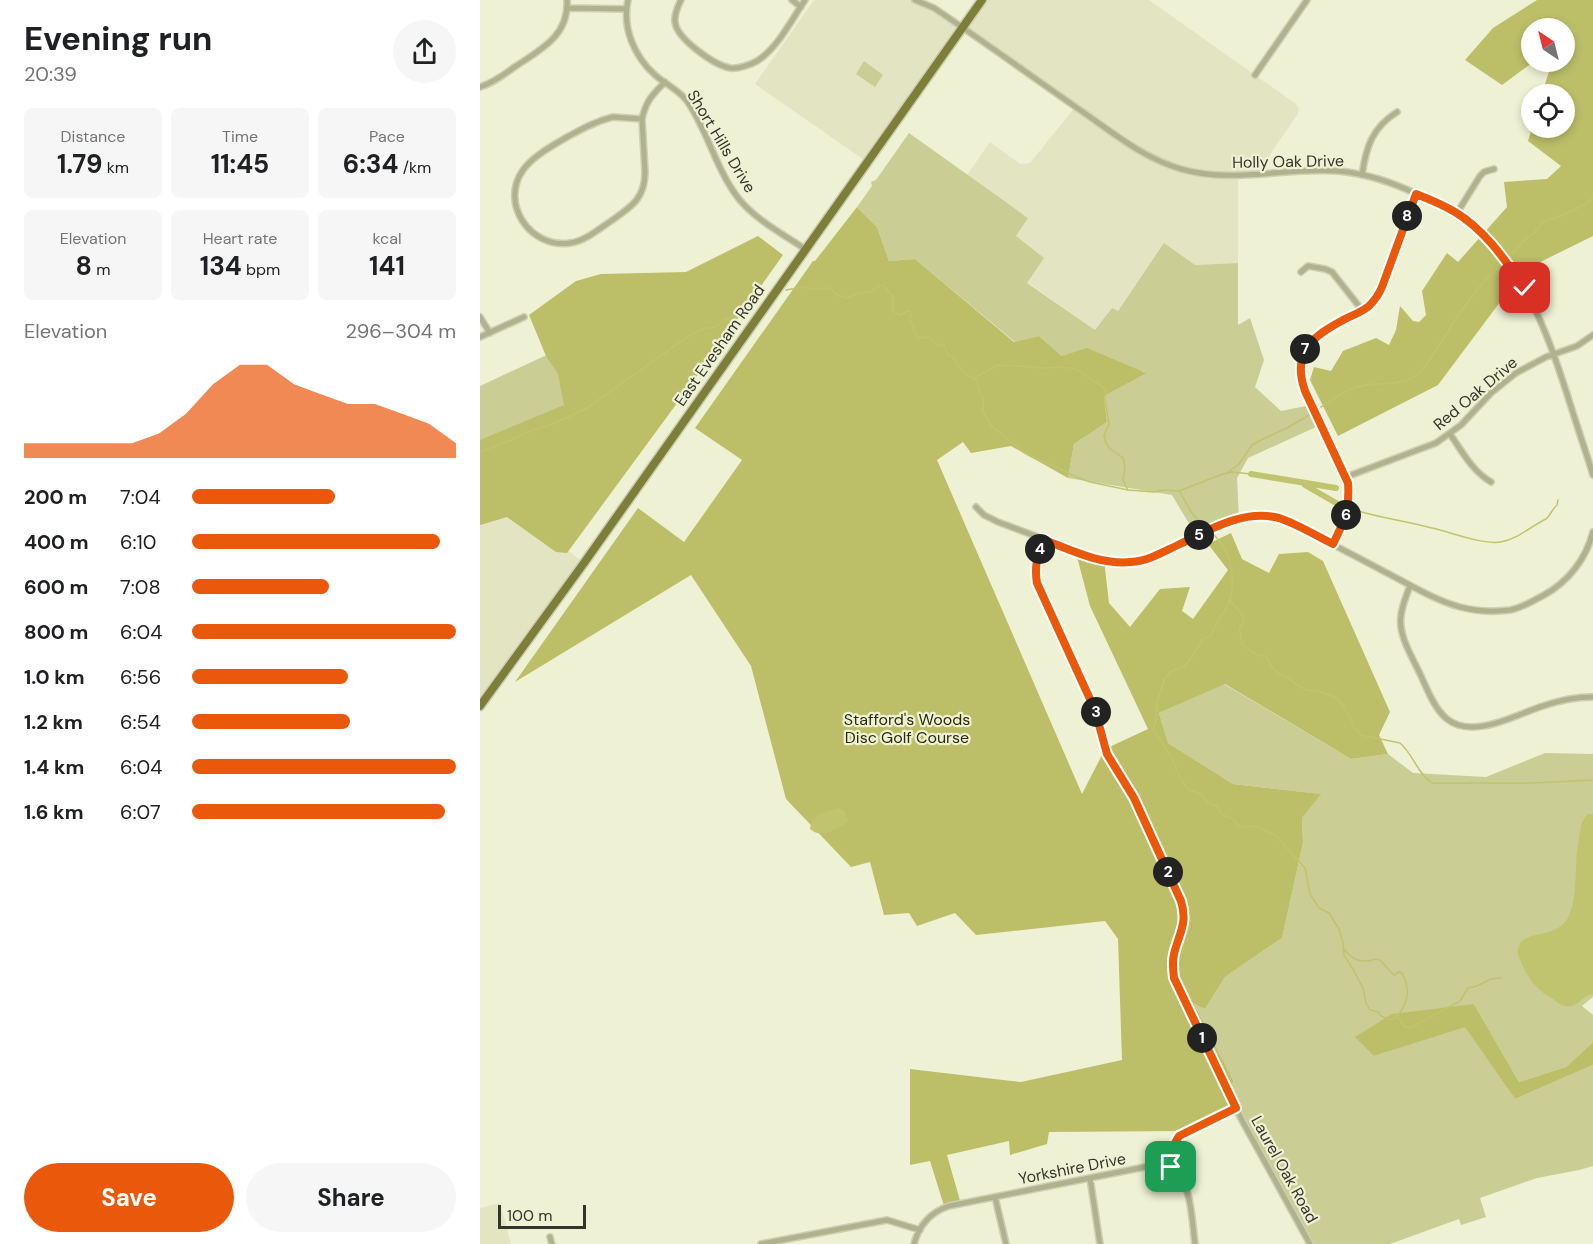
<!DOCTYPE html>
<meta charset="utf-8">
<style>
:root{--surface:#fff;--page:#f6f6f6;--text:#202124;--muted:#757577;--accent:#ea580c}
body{margin:0;font-family:"DM Sans",sans-serif;background:var(--page);color:var(--text);height:100vh;display:flex;flex-direction:column;font-size:22px;white-space:nowrap}
*{box-sizing:border-box;margin:0}
p{font-size:20px;color:var(--muted)}
.icon{flex:none;width:33px;height:33px;fill:none;stroke:currentColor;stroke-width:2;stroke-linecap:round;stroke-linejoin:round}
.map{position:relative;flex:1;overflow:hidden}
.panel{display:flex;flex-direction:column;background:var(--surface);width:480px}
.panel>*{flex:none}
.needle{width:39px;rotate:325deg}
.tools{position:absolute;left:1041px;top:18px;display:grid;gap:12px}
.tools a{display:grid;place-items:center;width:54px;height:54px;border-radius:50%;background:var(--surface);box-shadow:0 3px 9px #0003;font-size:30px}
.scale{position:absolute;left:18px;bottom:15px;width:88px;box-sizing:border-box;padding-left:6px;border:3px solid #34352a;border-top:0;font-size:16px;line-height:21px;white-space:nowrap;color:#34352a;-webkit-text-stroke:4px #eff1d4;paint-order:stroke}
.pin{position:absolute;display:grid;place-items:center;width:51px;height:51px;color:#fff;margin:-26px;border-radius:12px;box-shadow:0 3px 9px #0006}
.km{position:absolute;width:30px;height:30px;margin:-15px;border-radius:50%;background:#222;color:#fff;font-size:16px;line-height:30px;text-align:center}
.round{display:grid;place-items:center;flex:none;width:63px;height:63px;border-radius:32px;background:var(--page)}
.head{display:flex;align-items:center;justify-content:space-between;height:102px;padding:0 24px}
h1{font-size:33px;font-weight:700;line-height:45px}
.metrics{display:grid;grid-template-columns:repeat(3,1fr);gap:9px;height:102px;padding:6px 24px}
.metrics div{display:grid;align-content:center;border-radius:9px;background:var(--page);text-align:center}
.metrics b{font-size:26px;font-weight:700}
.metrics small{font-size:16px;font-weight:400}
.metrics p{font-size:16px}
.chart{height:168px;padding:12px 24px}
.chart p{display:flex;justify-content:space-between}
.chart svg{width:100%;height:108px;margin-top:6px;fill:var(--accent);opacity:.7}
.action{display:flex;gap:12px;margin-top:auto;padding:12px 24px}
.action a{flex:1;height:69px;border-radius:36px;background:var(--accent);color:#fff;font-size:24px;font-weight:700;line-height:69px;text-align:center}
.action a+a{background:var(--page);color:var(--text)}
ul{padding:0 24px;list-style:none;font-size:20px}
li{display:grid;grid-template-columns:96px 72px 1fr;align-items:center;height:45px}
li i{height:15px;border-radius:8px;background:var(--accent)}
main{display:flex;flex:1;min-height:0}
.map>svg:first-child{display:block}
.built{fill:#e3e5c2}
.green{fill:#cacd94}
.forest{fill:#bcbf68}
.water{fill:#c1c46e}
.lines{fill:none;stroke-linecap:round;stroke-linejoin:round}
.stream{stroke:#c1c46e;stroke-width:1.5}
.canal{stroke:#c1c46e;stroke-width:6}
.minor-casing{stroke:#cdcfb5;stroke-width:8}
.primary-casing{stroke:#cdcfb5;stroke-width:11}
.minor{stroke:#b0b28e;stroke-width:5}
.primary{stroke:#7d7f38;stroke-width:8}
.route-casing{stroke:#fff;stroke-width:12}
.route{stroke:#ea580c;stroke-width:8}
.labels{text-anchor:middle;stroke-width:4.5;stroke-linejoin:round;paint-order:stroke}
.street-label{font-size:16px;fill:#34352a;stroke:#eff1d4}
.park-label{font-size:16px;fill:#2b2c06;stroke:#eff1d4}
</style>
<main>
<section class="panel">
<div class="head"><div><h1>Evening run</h1><p>20:39</p></div><a class="round"><svg class="icon" aria-label="share" viewBox="0 0 24 24"><path d="M12 15V3M7 8l5-5 5 5M5 13v7h14v-7"/></svg></a></div>
<div class="metrics">
<div><p>Distance</p><b>1.79<small> km</small></b></div>
<div><p>Time</p><b>11:45</b></div>
<div><p>Pace</p><b>6:34<small> /km</small></b></div>
</div>
<div class="metrics">
<div><p>Elevation</p><b>8<small> m</small></b></div>
<div><p>Heart rate</p><b>134<small> bpm</small></b></div>
<div><p>kcal</p><b>141</b></div>
</div>
<div class="chart"><p><span>Elevation</span>296–304 m</p>
<svg viewBox="0 0 160 44" preserveAspectRatio="none"><path d="M0 44V38L10 38L20 38L30 38L40 38L50 34L60 26L70 14L80 6L90 6L100 14L110 18L120 22L130 22L140 26L150 30L160 38V44z"/></svg>
</div>
<ul>
<li><b>200 m</b>7:04<i style="width:54%"></i></li>
<li><b>400 m</b>6:10<i style="width:94%"></i></li>
<li><b>600 m</b>7:08<i style="width:52%"></i></li>
<li><b>800 m</b>6:04<i style="width:100%"></i></li>
<li><b>1.0 km</b>6:56<i style="width:59%"></i></li>
<li><b>1.2 km</b>6:54<i style="width:60%"></i></li>
<li><b>1.4 km</b>6:04<i style="width:100%"></i></li>
<li><b>1.6 km</b>6:07<i style="width:96%"></i></li>
</ul>
<div class="action"><a>Save</a><a>Share</a></div>
</section>
<div class="map">
<svg width="1113" height="1244" viewBox="0 0 1113 1244">
<rect width="100%" height="100%" fill="#eff1d4"/>
<path class="built" d="M334,0H435L482,27L502,0H669L816,104L819,108L818,114L797,144L778,174L758,176V263L715,265L684,244L637,312L632,308L616,331L547,282L536,236L548,218L487,175L510,142L540,164L550,163L595,107L483,27L387,162L275,84Z
M33,508L104,563L0,706V525L27,517Z
M20,1203L31,1244H0V1208Z"/>
<path class="green" d="M384,61L403,75L395,87L376,74Z
M429,133L548,218L536,236L564,258L547,283L615,330L632,308L638,311L684,243L715,265L758,263V325L770,318L784,360L775,387L801,411L826,406L836,427L768,458L757,478L759,519L714,532L692,495L588,478L594,444L627,422L624,396L665,372L582,356L559,336L535,342L435,259L409,261L397,227L377,207L392,186L391,182L396,180Z
M73,352L112,415L27,517L0,525V386Z
M744,684L871,759L908,754L933,773L1006,777L1065,753L1113,754V997L1102,1006L1113,1015V1042L1086,1067L1039,1082L994,1004L894,1056L985,1026L1035,1099L1113,1065V1166L1099,1170L1057,1178L1000,1198L1006,1217L981,1225L979,1219L910,1244H830L751,1109L740,1088L754,1082L712,1002L725,1009L745,977L802,938L823,843L822,818L840,794L753,784L688,743L679,713Z"/>
<path class="forest" d="M1057,0H1113V236L1044,270L958,385L858,436L830,380L834,367L851,371L863,351L896,338L909,345L916,330L920,306L933,321L939,322L946,315L942,291L967,253L978,262L1027,207L1024,182L1067,179L1081,166L1048,141L1052,128H1084V94H1062L1072,62H1084V28H1052V62H1053L1022,85L985,60L1013,28Z
M377,207L397,227L409,261L435,259L534,342L559,336L582,356L607,348L666,373L624,396L627,422L594,444L588,478L531,446L491,453L483,442L457,460L602,794L625,749L668,729L610,606L596,553L624,560L629,603L650,627L680,589L710,587L702,611L713,619L748,570L728,544L751,533L762,559L789,573L799,554L828,552L843,561L910,712L899,735L908,754L871,759L745,684L679,713L688,743L753,784L841,794L822,818L823,843L802,938L745,977L725,1009L713,1003L754,1082L741,1089L751,1109L703,1131L569,1132L567,1144L530,1155L529,1141L467,1155L481,1204L465,1209L450,1161L430,1165V1069L541,1082L642,1060L638,939L625,921L496,935L475,913L437,926L429,913L404,915L390,862L371,867L306,799L271,666L211,575L35,682L158,508L204,542L262,460L215,428L333,261H335Z
M278,236L303,255L214,380L87,553L76,552L27,517L0,525V440L84,405L78,374L66,356L49,315L96,281L121,274L206,272Z
M994,1004L1039,1082L1086,1067L1113,1042V1065L1035,1099L985,1027L894,1056L875,1037L912,1014Z"/>
<path class="water" d="M358,808L364,810L368,821L366,823C354,830 342,839 330,829C332,814 346,812 358,808Z
M1108,814H1113V994C1100,996 1100,1008 1085,1006C1080,1005 1077,1002 1073,999C1057,990 1048,979 1041,962C1039,958 1037,953 1038,949C1042,928 1077,941 1089,916C1097,898 1095,871 1097,852C1098,843 1100,834 1101,825L1105,817Z"/>
<g class="lines">
<path class="stream" d="M1032,254L1043,241L1054,233L1063,222L1083,215L1106,204L1113,198
M306,290L323,287L333,289L349,288L353,290L357,295L366,298L379,293L391,292L398,286H404L413,297C414,304 409,311 419,315L429,311L431,312L430,321C434,326 434,334 439,338L448,337L458,345L465,346L467,354L476,360L477,364L488,376L494,378L497,381L498,388L503,398V412L512,426L542,451L550,456L566,463L577,467L596,477L610,482L648,490L674,492L684,490L699,491L743,474L752,472L771,474
M496,377L518,365L567,368L578,367L593,368L600,371L616,383L623,387L626,390L625,399L629,424L624,436L626,443L630,449L642,457L644,460L645,468L643,480L648,490
M841,407C853,400 864,390 877,387C895,381 919,387 935,376C948,367 954,352 963,339C980,312 997,285 1023,264
M0,452L31,440L50,431L73,424L107,408L210,335L225,328L235,327L245,320L277,301
M747,473L759,464L772,445L783,439L807,428L831,414
M700,492L711,512L723,525
M875,510C900,518 927,521 952,528C971,532 1002,545 1021,542C1038,539 1051,526 1066,519C1071,515 1072,509 1077,505L1078,500
M734,535C750,549 756,579 750,599C747,609 741,615 736,624C734,628 732,633 730,637L723,639L709,661L704,666L690,672L685,678L677,702L676,720L673,730L680,739L692,759L701,779L707,789L721,794L728,803L736,806L743,815L753,819L760,827L776,826L795,835L825,868L830,894L839,908L849,913L859,929L863,943L864,955L874,971L883,988L886,1003L890,1010L898,1012L901,1016L912,1020C922,1013 929,1000 927,988C927,983 924,978 922,973L919,972L914,975C908,971 905,963 899,960C894,958 893,960 889,961C876,962 870,957 863,948
M750,600L763,616L764,623L759,628L762,643L763,645L777,655L786,656C792,664 793,674 804,676L826,690L842,692L856,698L864,706L875,728L881,735L920,743C933,754 937,773 952,783H1054L1113,780
M918,1017L924,1026L930,1028L980,1001L988,988L997,986L1011,979L1021,978"/>
<path class="canal" d="M771,474L856,488
M825,485L863,507"/>
<defs>
<path id="minor" d="M148,0C142,28 154,56 175,75C185,84 199,90 207,101C228,131 236,170 259,199C276,220 303,234 325,249
M201,0C198,6 194,14 195,22C197,39 234,65 250,68C258,69 270,65 277,61C297,49 312,19 325,0
M312,0L321,7
M435,0L454,8C503,41 551,76 600,110C632,132 663,158 701,169C753,184 806,167 859,171C888,174 911,182 937,194C951,200 966,205 978,214C1042,260 1065,326 1088,397C1096,423 1105,449 1113,475
M87,8L146,9
M775,75L827,0
M0,87C13,83 25,74 36,66C62,49 89,35 87,0
M133,117L162,119L165,172C165,199 151,207 131,221C119,229 105,241 90,243C51,249 19,204 43,170C53,156 72,146 87,137C102,129 116,121 133,117Z
M162,119C166,101 172,95 185,82
M882,175C886,147 892,128 917,112
M977,213L1000,176L1004,172L1014,169
M821,272L828,266L845,269L852,272L882,310
M0,317L10,333
M0,337L44,317
M970,434C982,451 992,471 1011,482
M866,477L956,443L981,425L1011,393L1036,373L1066,357L1097,346L1113,335
M496,507L504,515L518,522L622,561L649,563L669,558L742,524L760,518L780,515L789,516L807,521C840,538 872,554 905,572C929,584 954,600 980,607C995,611 1014,612 1030,610C1042,608 1053,601 1064,595C1088,582 1106,559 1113,532
M562,539C558,554 554,567 557,583L615,710L627,754L653,798L701,901L703,908V925L693,960L694,978L697,986L763,1122L830,1244
M853,544C864,522 870,508 868,483L825,391C812,351 832,336 865,320C873,315 882,312 889,306C895,301 898,294 902,287L936,194
M930,585C927,595 922,605 921,616C918,636 933,658 941,676C948,691 954,708 967,719C993,740 1037,714 1063,706C1080,700 1096,697 1113,697
M688,1166L691,1150L699,1136L756,1108
M610,1178L620,1244
M515,1197L526,1244
M70,1237L72,1244
M281,1244L407,1220L440,1230
M434,1244C439,1225 451,1212 469,1206L675,1165C680,1165 685,1164 689,1166C712,1176 712,1223 715,1244"/>
<path id="primary" d="M0,706L104,563L502,0"/>
</defs>
<use href="#minor" class="minor-casing"/>
<use href="#primary" class="primary-casing"/>
<use href="#minor" class="minor"/>
<use href="#primary" class="primary"/>
</g>
<g class="lines">
<defs>
<path id="route" d="M691,1167L688,1166L691,1150L699,1136L756,1108L694,978C693,970 692,962 694,954C699,933 708,924 701,901L654,798L627,754L615,710L557,583C554,567 558,554 562,539C591,550 620,565 651,562C668,561 683,552 698,545C729,530 763,509 799,518C817,524 835,535 853,544C864,522 870,508 868,483L825,391C811,351 833,336 865,319C873,315 882,312 889,306C895,300 899,294 902,287L936,194C949,199 963,205 975,212C1005,230 1025,260 1045,288"/>
</defs>
<use href="#route" class="route-casing"/>
<use href="#route" class="route"/>
</g>
<g class="labels">
<g class="street-label">
<text transform="translate(242 141) rotate(59)" y="6">Short Hills Drive</text>
<text transform="translate(808 161) rotate(-1)" y="6">Holly Oak Drive</text>
<text transform="translate(239 345) rotate(-55)" y="6">East Evesham Road</text>
<text transform="translate(995 393) rotate(-40)" y="6">Red Oak Drive</text>
<text transform="translate(592 1168) rotate(-11)" y="6">Yorkshire Drive</text>
<text transform="translate(805 1169) rotate(61)" y="6">Laurel Oak Road</text>
</g>
<g class="park-label">
<text x="427" y="725">Stafford's Woods<tspan x="427" dy="18">Disc Golf Course</tspan></text>
</g>
</g>
</svg>
<div class="tools">
<a><svg class="needle" viewBox="-14 -14 28 28"><path d="M0-13l5 13h-10z" fill="#e53935"/><path d="M0 13l5-13h-10z" fill="#757577"/></svg></a>
<a><svg class="icon" aria-label="locate" viewBox="0 0 24 24"><circle cx="12" cy="12" r="6"/><path d="M12 2v4M12 18v4M2 12h4M18 12h4"/></svg></a>
</div>
<div class="scale">100 m</div>
<div class="pin" style="left:691px;top:1167px;background:#1e9e55"><svg class="icon" aria-label="arrive" viewBox="0 0 24 24"><path d="M6 21V4h12l-3 4 3 4H6"/></svg></div>
<div class="pin" style="left:1045px;top:288px;background:#d93025"><svg class="icon" aria-label="check" viewBox="0 0 24 24"><path d="M5 12l5 5 9-10"/></svg></div>
<b class="km" style="left:722px;top:1038px">1</b>
<b class="km" style="left:688px;top:872px">2</b>
<b class="km" style="left:616px;top:712px">3</b>
<b class="km" style="left:560px;top:549px">4</b>
<b class="km" style="left:719px;top:535px">5</b>
<b class="km" style="left:866px;top:515px">6</b>
<b class="km" style="left:825px;top:349px">7</b>
<b class="km" style="left:927px;top:216px">8</b>
</div>
</main>
